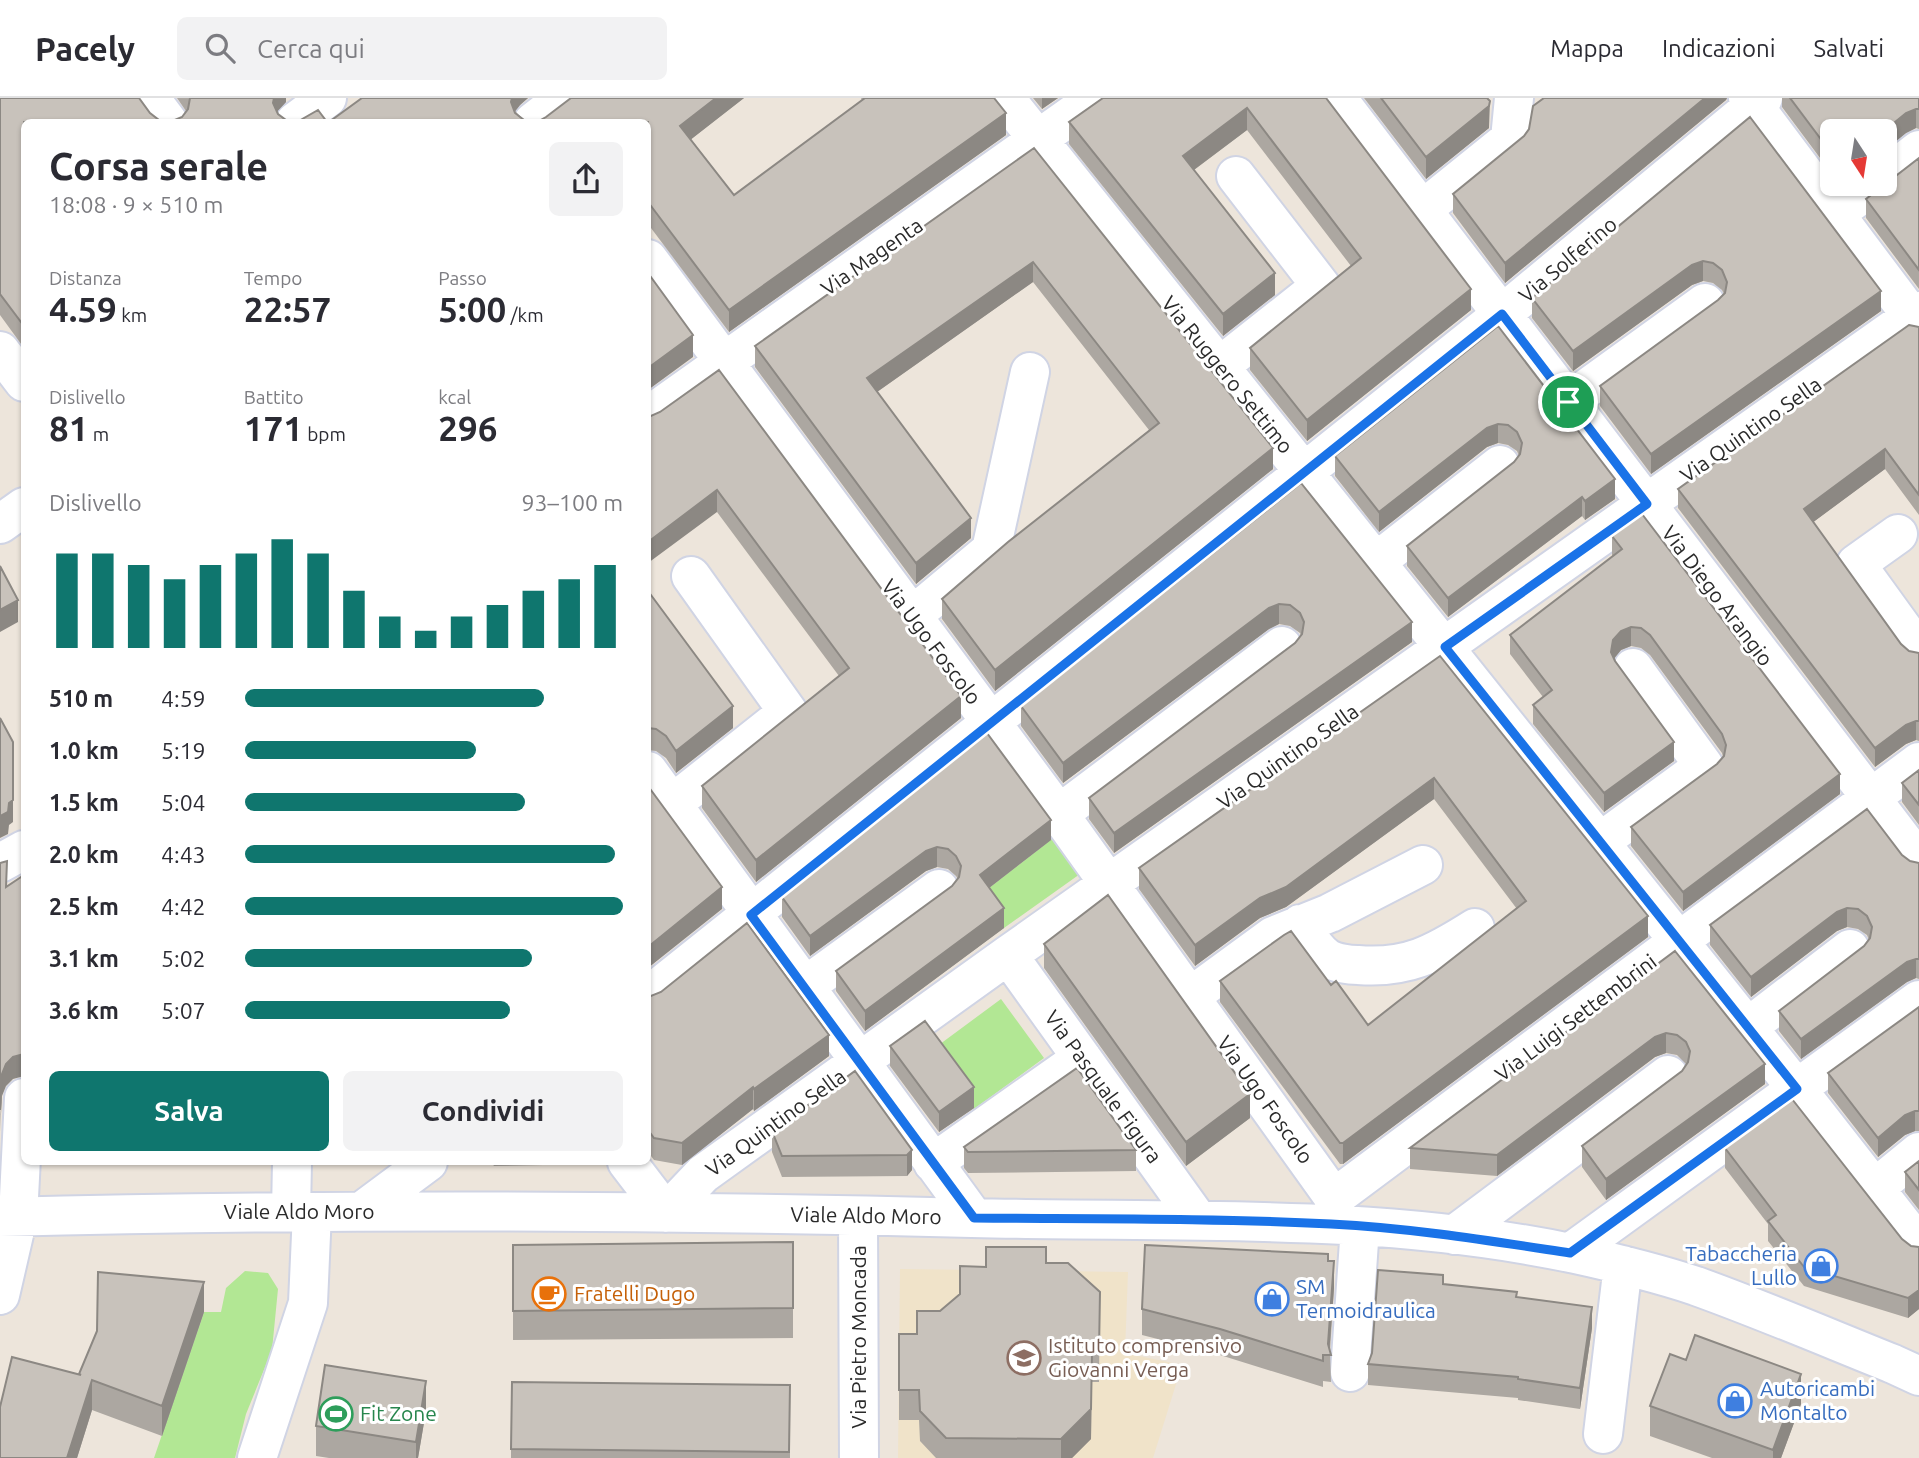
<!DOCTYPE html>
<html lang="it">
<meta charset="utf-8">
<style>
:root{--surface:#fff;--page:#f2f2f3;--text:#2b2b33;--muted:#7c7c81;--line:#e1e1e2;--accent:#0f766e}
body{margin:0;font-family:Ubuntu,sans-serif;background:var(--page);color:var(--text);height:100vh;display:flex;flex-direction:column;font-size:26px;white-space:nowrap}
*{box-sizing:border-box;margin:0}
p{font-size:23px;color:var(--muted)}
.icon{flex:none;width:38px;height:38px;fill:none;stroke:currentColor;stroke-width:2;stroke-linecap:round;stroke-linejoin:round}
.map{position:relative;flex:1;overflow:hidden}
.side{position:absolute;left:21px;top:21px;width:630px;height:1046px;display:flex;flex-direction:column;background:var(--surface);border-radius:10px;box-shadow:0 2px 5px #0004}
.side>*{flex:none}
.needle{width:46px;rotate:168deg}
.buttons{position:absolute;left:1820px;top:21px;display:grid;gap:14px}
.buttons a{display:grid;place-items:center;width:77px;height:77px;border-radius:10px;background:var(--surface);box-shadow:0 2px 5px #0004;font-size:35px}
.pin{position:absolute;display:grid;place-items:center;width:60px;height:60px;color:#fff;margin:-30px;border:4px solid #fff;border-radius:50%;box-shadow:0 2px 7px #0007}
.round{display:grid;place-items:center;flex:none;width:74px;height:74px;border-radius:10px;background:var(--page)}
.overview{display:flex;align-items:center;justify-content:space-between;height:119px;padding:0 28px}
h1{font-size:38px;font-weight:700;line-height:52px}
.metrics{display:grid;grid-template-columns:repeat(3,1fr);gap:10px;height:119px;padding:7px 28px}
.metrics div{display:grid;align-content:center}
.metrics b{font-size:35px;font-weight:700}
.metrics small{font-size:19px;font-weight:400}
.metrics p{font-size:19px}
.chart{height:196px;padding:14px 28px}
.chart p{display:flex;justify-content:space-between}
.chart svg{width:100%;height:126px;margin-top:7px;stroke:var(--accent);stroke-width:6}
.primary-button{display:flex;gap:14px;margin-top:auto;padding:14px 28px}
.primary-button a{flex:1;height:80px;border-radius:10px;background:var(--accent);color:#fff;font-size:28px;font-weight:700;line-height:80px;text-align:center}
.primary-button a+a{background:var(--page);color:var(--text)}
ul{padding:0 28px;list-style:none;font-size:23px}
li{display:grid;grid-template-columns:112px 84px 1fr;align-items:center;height:52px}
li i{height:18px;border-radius:9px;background:var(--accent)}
header{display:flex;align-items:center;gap:42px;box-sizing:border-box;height:98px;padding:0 35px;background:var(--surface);border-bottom:2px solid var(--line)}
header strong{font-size:33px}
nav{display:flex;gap:38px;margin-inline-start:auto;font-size:24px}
.search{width:490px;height:63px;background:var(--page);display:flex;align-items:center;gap:18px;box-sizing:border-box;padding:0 24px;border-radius:10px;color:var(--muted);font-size:26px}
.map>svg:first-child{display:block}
.education{fill:#f0e3c9}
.green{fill:#b2e794}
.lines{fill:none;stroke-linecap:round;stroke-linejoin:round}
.minor-casing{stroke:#d0d4e4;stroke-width:42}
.minor{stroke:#fff;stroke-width:38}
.wall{fill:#aca7a1}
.shaded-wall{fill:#8c8883}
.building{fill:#c8c2bb;stroke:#8c8883;stroke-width:2}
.route-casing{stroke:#fff;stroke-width:14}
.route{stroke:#1a73e8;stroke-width:9}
.labels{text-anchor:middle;stroke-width:6;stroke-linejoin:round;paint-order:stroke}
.street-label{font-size:21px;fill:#2a2a2a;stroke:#fff}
.shop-label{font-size:21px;fill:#366cbe;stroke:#fff;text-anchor:start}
.food-label{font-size:21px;fill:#c56008;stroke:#fff;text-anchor:start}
.education-label{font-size:21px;fill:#785e54;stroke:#fff;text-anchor:start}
.leisure-label{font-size:21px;fill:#27864d;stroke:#fff;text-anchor:start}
</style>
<header>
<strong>Pacely</strong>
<div class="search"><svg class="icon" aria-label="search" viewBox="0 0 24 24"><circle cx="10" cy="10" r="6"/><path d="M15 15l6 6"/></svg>Cerca qui</div>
<nav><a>Mappa</a><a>Indicazioni</a><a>Salvati</a></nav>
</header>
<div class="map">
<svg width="1919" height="1360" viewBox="0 0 1919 1360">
<rect width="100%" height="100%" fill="#ede5db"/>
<path class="education" d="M900,1171L1128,1174L1125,1255L1182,1267L1153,1360H898Z"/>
<path class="green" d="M1053,740L1080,776L1004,830L980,797Z
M1001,901L1044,960L974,1011L932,952Z
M245,1173L268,1175L278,1191L272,1252L246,1316L235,1360H154L204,1214H221L226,1190Z"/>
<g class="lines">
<defs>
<path id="minor" d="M150,0L168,24
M1005,0L1797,991L1919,1147
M1337,0L1919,763
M1748,0L1919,228
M295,24L327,0
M533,24L564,0
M1885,78L1919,52
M1422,112L1510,41L1514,0
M1835,116L1875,86
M648,161L1059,716L1334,1100
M0,253L24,284
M1220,268L1321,188L1236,78
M1568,304L1705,205
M648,318L1096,0
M0,426L24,409
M1898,436L1856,466L1919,553
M1376,464L1500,367
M912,518L991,452L1030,274
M648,673L974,1120
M672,706L788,614L691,478
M1059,716L1282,548
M1600,744L1704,668L1633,570
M0,765L24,752
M1300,826C1308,838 1315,852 1327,860C1335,865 1349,867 1358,867C1407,871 1434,856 1475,830
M1008,857L1198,1122
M804,889L939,791
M648,898L1502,216L1763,0
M1191,898L1273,838L1330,815L1423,767
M1748,929L1850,851
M627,1064L666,1115L703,1076L1008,857L1919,213
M933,1065L1082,960
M1875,1090L1919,1054
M1334,1100L1919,664
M362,1113L428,1064
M291,1114L292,1064
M858,1118L859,1360
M0,1119C324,1111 648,1112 972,1120C1173,1125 1377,1114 1575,1156C1616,1165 1657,1175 1696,1188C1763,1212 1828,1240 1893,1266L1919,1278
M1454,1137L1668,977
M1570,1155L1919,902
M0,1197L18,1119L24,1000
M1350,1274L1360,1129
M1603,1336L1623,1167
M257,1360L308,1205L312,1114"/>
</defs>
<use href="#minor" class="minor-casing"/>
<use href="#minor" class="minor"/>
</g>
<path class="wall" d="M0,0L150,15L159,22L170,24L182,19L186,13L177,0H286V4L277,13L278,16L286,22L297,24H327H24V250L0,217Z
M362,0H528L520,7L515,13L524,22L537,24L546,19L571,0H744L691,41L734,97L862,2L861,0H994L1006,37L729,234L648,126V24H329Z
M1033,0H1058L1042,11Z
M1326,0L1471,212L1307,343L1250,272V250L1351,168L1247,32L1194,72L1275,197L1223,238L1069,46V24Z
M1364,0H1487L1489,30L1426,81Z
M1544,0H1727L1726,2L1505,185L1453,115V96L1524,38L1529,31Z
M1782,0H1919V31L1916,30L1906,35L1885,52V33H1832V76L1782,9Z
M1750,19L1881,213L1651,376L1600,308V288L1718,202L1724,196L1722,192L1713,185L1703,183L1692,187L1573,273L1532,220V200Z
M1034,50L1273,371L995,593L942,521V501L1149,332L1033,184L877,294L971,440L916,486L755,269V248Z
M1919,60V191L1866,120V101Z
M1498,228L1615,401L1585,422L1582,418L1448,519L1407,468V448L1514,364L1519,358L1517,353L1508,347L1498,345L1487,349L1379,434L1335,378V358Z
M1919,229V417L1885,371L1813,424L1901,546L1909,553L1919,555V643L1916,642L1906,646L1875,669L1678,410V391Z
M648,317L961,620L756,784L702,710V688L839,578L717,414Z
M1301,385L1412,544L1114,755L1089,721V700L1295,545L1301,538L1300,535L1290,528L1279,526L1269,531L1063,685L1021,628V608Z
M1612,438L1840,696L1683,813L1631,748V729L1717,666L1723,659L1722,655L1650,557L1641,550L1631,548L1621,552L1614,560L1674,663L1604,714L1533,626V607L1543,599L1510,556V537L1613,459L1612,457Z
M648,493L733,630L676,675L666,660L656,653L648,652Z
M1440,558L1648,839L1343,1066H1340L1220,904V883L1331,887L1368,927L1517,811L1434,701L1286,809L1260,820L1195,868L1139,791V770Z
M987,635L1051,742L989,790L1004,830L865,933L836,893V873L952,788L958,781L956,778L948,771L937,769L926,773L810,858L782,819V799Z
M1919,672V727L1902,704V685Z
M1902,757L1910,763L1919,765V881L1916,880L1907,884L1801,961L1779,933V913L1864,848L1869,842L1867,837L1858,831L1847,829L1837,833L1751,899L1710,847V827Z
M1044,846L1250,1020L1186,1068L1044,870Z
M1675,853L1765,986L1606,1102L1582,1069V1048L1682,973L1687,967L1677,957L1666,955L1655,959L1497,1078L1410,1071V1050Z
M648,897L829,958L754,1013L753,1011L682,1067L654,1062L648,1054Z
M1919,909V1033H1915L1905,1037L1878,1059L1828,995V975Z
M890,948L974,1010L939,1034L890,968Z
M772,1033L912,1052V1072L907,1078L782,1079L772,1054Z
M964,1049L1136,1052V1073L968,1075L964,1070Z
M1725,1050L1902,1141L1911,1148L1919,1149V1211L1908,1220L1804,1188L1768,1143V1126L1725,1070Z
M1919,1063V1112L1905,1094V1074Z
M491,1064H593L590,1066L494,1068Z
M793,1144V1240L513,1242V1147Z
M1328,1163L1334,1190L1330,1253L1331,1284L1323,1283V1289L1220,1257L1142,1237V1211Z
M1046,1165L1100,1194L1099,1284H1092L1091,1341L1072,1360H936L920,1343L919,1322H899V1236H917L940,1213L960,1196L986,1169Z
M1443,1186L1517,1199L1592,1230L1580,1311L1518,1302V1300L1368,1287V1266Z
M204,1214L162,1338L92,1312L77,1360H0L79,1277Z
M1686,1262L1801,1306L1781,1360H1712L1650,1338V1308Z
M790,1287V1360H511V1351Z
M426,1313L418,1360H329L316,1358V1328Z"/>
<path class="shaded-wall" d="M274,0H286V4L275,16L273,24Z
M512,0H528L520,7L513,16L512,24Z
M716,0H744L680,50V28Z
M1042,0H1058L1042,11Z
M1705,0H1727L1726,2L1505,185V165Z
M1490,3L1489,30L1426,81V59Z
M1247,10V32L1183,80V58Z
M1916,11V30L1906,35L1885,52V33H1884L1906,15Z
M1006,15V37L729,234V212Z
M1703,163V183L1692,187L1573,273V253L1692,167Z
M1033,164V184L867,301V280Z
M1275,175V197L1223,238V216Z
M1471,191V212L1307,343V322Z
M1881,193V213L1651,376V356Z
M693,237V259L648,292V270Z
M1498,326V345L1487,349L1379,434V414L1487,330Z
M1273,350V371L995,593V572Z
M1885,351V371L1804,431V411Z
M1615,381V401L1585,422V403Z
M717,392V414L648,465V444Z
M1582,399V418L1448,519V500Z
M971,420V440L916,486V465Z
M18,502V524L0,534V512Z
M1279,506V526L1269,531L1063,685V665L1269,510Z
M1412,524V544L1114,755V735Z
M1631,529V548L1621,552L1613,562L1611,554L1613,542L1621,533Z
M961,598V620L756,784V762Z
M733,608V630L676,675V653Z
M1916,623V642L1906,646L1875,669V650L1906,627Z
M1674,644V663L1604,714V695Z
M1840,676V696L1683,813V794Z
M1434,680V701L1286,809L1260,820L1195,868V847L1260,800Z
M13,702V724L9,727L8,736L0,740V718L9,705Z
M1051,722V742L980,797V777Z
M937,749V769L926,773L810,858V838L926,753Z
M722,789V811L648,870V849Z
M1004,810V830L865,933V913Z
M1847,810V829L1837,833L1751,899V879L1837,814Z
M1648,818V839L1343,1066V1045Z
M1916,861V880L1907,884L1801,961V941L1907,864Z
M1666,935V955L1655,959L1497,1078V1057L1655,939Z
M829,937V958L754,1013V991Z
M24,956V978L13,981L6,988L2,998L0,1034L2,976L6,966L13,959Z
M1765,966V986L1606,1102V1081Z
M753,989V1011L682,1067V1045Z
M974,989V1010L939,1034V1014Z
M1250,996V1020L1186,1068V1044Z
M1915,1013V1033L1905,1037L1878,1059V1040L1905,1017Z
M912,1052V1072L907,1078V1057Z
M1334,1163V1190L1329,1257L1328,1246Z
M204,1184V1214L162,1338V1308Z
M1919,1192V1211L1908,1220V1200Z
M1592,1209V1230L1580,1311V1290Z
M1092,1254L1091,1341L1072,1360H1061V1341Z
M1801,1276V1306L1781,1360H1773V1352Z
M92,1282V1312L77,1360H67Z
M426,1283V1313L418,1360H416V1344Z"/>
<path class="building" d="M0,0H139L150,15L159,22L170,24L182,19L188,11L190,0H274L273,5L278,16L286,22L297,24L318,12L327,24H24V228L0,196Z
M362,0H512L511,4L515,15L524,22L537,24L546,19L571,0H716L680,28L734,97L865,0H994L1006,15L729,212L648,104V24H329Z
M1103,0H1326L1471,191L1307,322L1250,250L1361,160L1247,10L1183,58L1275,175L1223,216L1069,24Z
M1381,0H1487L1490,3L1489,8L1426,59Z
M1544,0H1705L1505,165L1453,96L1524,38L1529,31L1533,8Z
M1790,0H1919V11H1916L1906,15L1884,33H1832V56Z
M1750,19L1881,193L1651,356L1600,288L1718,202L1725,195L1727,184L1722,172L1713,165L1703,163L1692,167L1573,253L1532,200Z
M1034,50L1273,350L995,572L942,501L1008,444L1159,325L1033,164L867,280L971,420L916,465L755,248Z
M1919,60V172L1866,101Z
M648,175L693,237L648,270Z
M1909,227L1919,229V397L1885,351L1804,411L1901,546L1909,553L1919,555V623H1916L1906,627L1875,650L1678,391Z
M1498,228L1615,381L1585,403L1582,399L1448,500L1407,448L1514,364L1520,356L1522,345L1517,334L1508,327L1498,326L1487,330L1379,414L1335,358Z
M719,272L961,598L756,762L702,688L849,570L717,392L648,444V317L651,318L660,314Z
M1301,385L1412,524L1114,735L1089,700L1295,545L1302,536L1304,524L1300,515L1290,507L1279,506L1269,510L1063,665L1021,608Z
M1642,416L1840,676L1683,794L1631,729L1717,666L1724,658L1726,647L1722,636L1650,537L1641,530L1631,529L1621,533L1613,542L1611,554L1615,563L1674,644L1604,695L1533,607L1552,592L1510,537L1622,451L1612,438Z
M0,468L18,502L0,512Z
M648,493L733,608L676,653L666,638L656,631L648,630Z
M1440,558L1648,818L1343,1045H1340L1220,883L1284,837L1291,833L1331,887L1336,883L1368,927L1526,803L1434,680L1286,789L1260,800L1195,847L1139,770Z
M0,620L13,644V702L9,705L8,714L0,718Z
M987,635L1051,722L980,777L1004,810L865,913L836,873L952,788L959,779L961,768L956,758L948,751L937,749L926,753L810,838L782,799Z
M1919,672V707L1902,685Z
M648,688L722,789L648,849Z
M1867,711L1902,757L1910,763L1919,765V861H1916L1907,864L1801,941L1779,913L1864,848L1870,840L1872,829L1867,818L1858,811L1847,810L1837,814L1751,879L1710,827Z
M7,763L6,789L24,777V956L13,959L6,966L2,976L0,1012V765Z
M1108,797L1250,996L1186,1044L1044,846Z
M747,825L829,937L754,991L753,989L682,1045L654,1040L648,1032V897L651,898L661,894Z
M1675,853L1765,966L1606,1081L1582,1048L1682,973L1688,964L1690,953L1686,944L1677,937L1666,935L1655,939L1497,1057L1410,1050Z
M1919,909V1013H1915L1905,1017L1878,1040L1828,975Z
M925,923L974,989L939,1014L890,948Z
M1077,970L1136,1052L968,1054L964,1049Z
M855,973L912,1052L907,1057L782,1058L772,1033Z
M1792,1001L1902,1141L1911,1148L1919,1149V1192L1908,1200L1804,1169L1768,1123L1776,1117L1725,1050Z
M1919,1063V1092L1905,1074Z
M793,1144V1210L513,1213V1147Z
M1145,1147L1328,1156V1163H1334L1328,1246L1331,1257H1323V1263L1220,1231L1142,1211Z
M986,1149H1046V1165H1068L1100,1194L1099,1254H1092L1091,1311L1061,1341L946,1340L920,1313L919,1292H899V1236H917V1213H940L960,1196V1168L986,1169Z
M1378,1172L1443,1177V1186L1517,1194L1516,1199L1592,1209L1580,1290L1518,1281V1279L1368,1266L1372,1255Z
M98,1174L204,1184L162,1308L92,1282L67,1360H0V1309L12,1259L81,1277L79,1276L97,1233Z
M1695,1237L1801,1276L1773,1352L1650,1308L1670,1256L1686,1262Z
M325,1267L426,1283L416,1344L316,1328Z
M512,1284L790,1287L789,1354L511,1351Z"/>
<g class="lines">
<defs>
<path id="route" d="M1502,216L1647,406L1445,549L1797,991L1570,1155C1491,1143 1412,1130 1331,1126C1212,1120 1093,1121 974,1120L751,817Z"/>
</defs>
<use href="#route" class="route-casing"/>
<use href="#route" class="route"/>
</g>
<defs>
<symbol id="shop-ring" viewBox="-11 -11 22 22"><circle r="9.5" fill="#fff" stroke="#3f7fe0" stroke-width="1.5"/><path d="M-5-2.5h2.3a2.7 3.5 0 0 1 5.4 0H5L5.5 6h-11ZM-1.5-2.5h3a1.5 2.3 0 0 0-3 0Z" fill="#3f7fe0"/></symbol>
<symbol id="cafe-ring" viewBox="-11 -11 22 22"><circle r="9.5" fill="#fff" stroke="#e8710a" stroke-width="1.5"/><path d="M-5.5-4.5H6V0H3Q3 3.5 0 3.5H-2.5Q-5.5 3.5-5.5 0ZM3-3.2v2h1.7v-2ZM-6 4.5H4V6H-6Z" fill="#e8710a"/></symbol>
<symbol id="school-ring" viewBox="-11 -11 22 22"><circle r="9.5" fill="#fff" stroke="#8d6e63" stroke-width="1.5"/><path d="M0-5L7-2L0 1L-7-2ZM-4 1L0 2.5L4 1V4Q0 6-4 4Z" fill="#8d6e63"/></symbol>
<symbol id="stadium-ring" viewBox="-11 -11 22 22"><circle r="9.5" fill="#fff" stroke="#2e9e5b" stroke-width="1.5"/><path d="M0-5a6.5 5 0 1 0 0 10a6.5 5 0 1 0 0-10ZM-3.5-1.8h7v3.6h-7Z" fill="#2e9e5b"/></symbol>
</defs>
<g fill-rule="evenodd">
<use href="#shop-ring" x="1802" y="1149" width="38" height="38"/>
<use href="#cafe-ring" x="530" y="1177" width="38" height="38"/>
<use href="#shop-ring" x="1253" y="1182" width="38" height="38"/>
<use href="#school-ring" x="1005" y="1241" width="38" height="38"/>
<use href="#shop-ring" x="1716" y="1284" width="38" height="38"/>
<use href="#stadium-ring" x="317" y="1297" width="38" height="38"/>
</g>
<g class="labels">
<g class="street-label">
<text transform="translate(872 159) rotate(-35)" y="7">Via Magenta</text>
<text transform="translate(1568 162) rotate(-40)" y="7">Via Solferino</text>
<text transform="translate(1227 277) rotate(51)" y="7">Via Ruggero Settimo</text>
<text transform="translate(1751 332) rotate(-35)" y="7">Via Quintino Sella</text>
<text transform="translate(1717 498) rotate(53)" y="7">Via Diego Arangio</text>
<text transform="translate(931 544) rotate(53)" y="7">Via Ugo Foscolo</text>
<text transform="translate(1288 659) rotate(-35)" y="7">Via Quintino Sella</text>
<text transform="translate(1576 920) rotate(-37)" y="7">Via Luigi Settembrini</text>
<text transform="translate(1103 989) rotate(54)" y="7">Via Pasquale Figura</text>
<text transform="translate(1265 1002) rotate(55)" y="7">Via Ugo Foscolo</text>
<text transform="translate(776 1025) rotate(-36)" y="7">Via Quintino Sella</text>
<text x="299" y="1121">Viale Aldo Moro</text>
<text transform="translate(866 1118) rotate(1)" y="7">Viale Aldo Moro</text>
<text transform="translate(859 1239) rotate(-90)" y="7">Via Pietro Moncada</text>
</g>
<g class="shop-label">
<text x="1797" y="1163" text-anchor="end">Tabaccheria<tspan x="1797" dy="24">Lullo</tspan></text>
<text x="1296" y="1196">SM<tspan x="1296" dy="24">Termoidraulica</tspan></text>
<text x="1760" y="1298">Autoricambi<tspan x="1760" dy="24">Montalto</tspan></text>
</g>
<g class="food-label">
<text x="574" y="1203">Fratelli Dugo</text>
</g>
<g class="education-label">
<text x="1048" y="1255">Istituto comprensivo<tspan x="1048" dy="24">Giovanni Verga</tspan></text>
</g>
<g class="leisure-label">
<text x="360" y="1323">Fit Zone</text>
</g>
</g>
</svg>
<div class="buttons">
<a><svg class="needle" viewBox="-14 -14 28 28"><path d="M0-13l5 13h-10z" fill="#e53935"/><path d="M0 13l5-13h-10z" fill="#7c7c81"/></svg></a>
</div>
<div class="pin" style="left:1568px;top:304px;background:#1e9e55"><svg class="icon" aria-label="arrive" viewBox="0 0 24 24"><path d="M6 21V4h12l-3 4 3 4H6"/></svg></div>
<section class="side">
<div class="overview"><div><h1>Corsa serale</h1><p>18:08 · 9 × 510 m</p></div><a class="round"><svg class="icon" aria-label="share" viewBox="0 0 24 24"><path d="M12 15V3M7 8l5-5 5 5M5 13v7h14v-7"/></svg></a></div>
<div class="metrics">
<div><p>Distanza</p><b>4.59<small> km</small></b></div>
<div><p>Tempo</p><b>22:57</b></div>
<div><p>Passo</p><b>5:00<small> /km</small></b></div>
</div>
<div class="metrics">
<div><p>Dislivello</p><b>81<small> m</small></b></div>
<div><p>Battito</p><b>171<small> bpm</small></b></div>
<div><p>kcal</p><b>296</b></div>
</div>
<div class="chart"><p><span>Dislivello</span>93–100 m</p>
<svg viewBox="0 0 160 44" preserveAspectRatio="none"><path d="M5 44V11M15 44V11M25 44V15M35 44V20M45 44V15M55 44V11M65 44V6M75 44V11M85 44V24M95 44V33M105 44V38M115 44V33M125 44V29M135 44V24M145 44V20M155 44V15"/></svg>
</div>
<ul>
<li><b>510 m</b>4:59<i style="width:79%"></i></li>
<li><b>1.0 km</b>5:19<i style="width:61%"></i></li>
<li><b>1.5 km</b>5:04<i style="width:74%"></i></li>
<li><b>2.0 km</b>4:43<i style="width:98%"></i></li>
<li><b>2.5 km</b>4:42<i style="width:100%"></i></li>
<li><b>3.1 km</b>5:02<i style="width:76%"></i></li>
<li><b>3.6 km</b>5:07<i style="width:70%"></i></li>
</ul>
<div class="primary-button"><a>Salva</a><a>Condividi</a></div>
</section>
</div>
